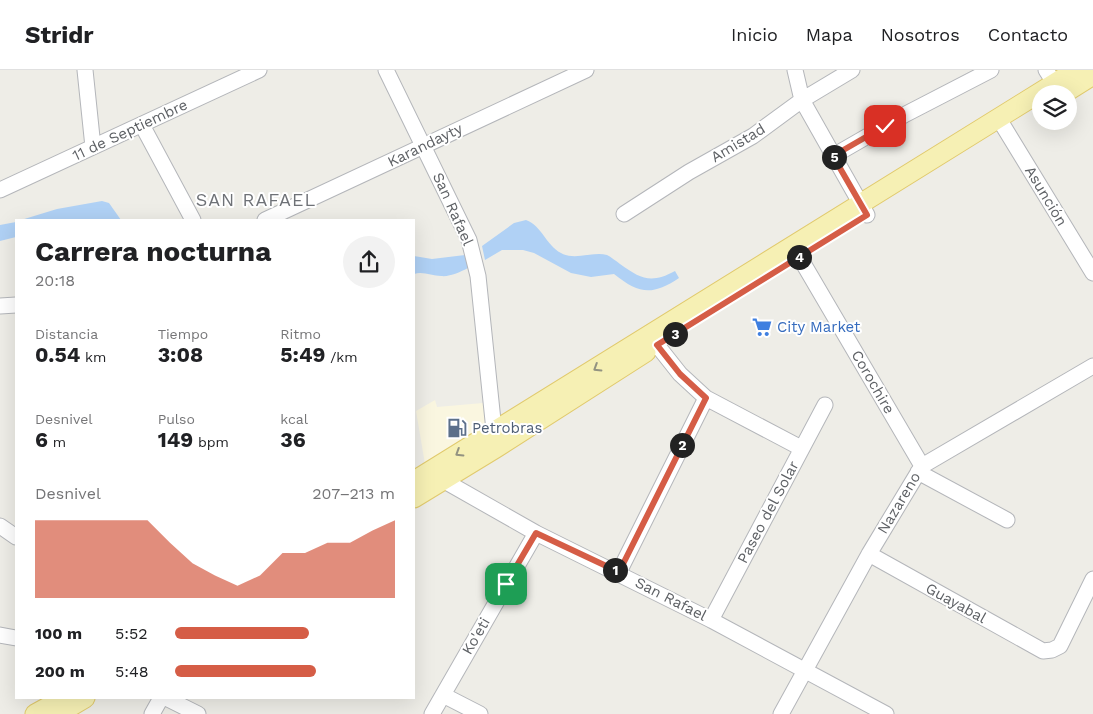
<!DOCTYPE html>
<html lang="es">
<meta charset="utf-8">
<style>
:root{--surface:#fff;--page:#f2f2f2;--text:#202124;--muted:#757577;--line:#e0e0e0;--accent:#d55d46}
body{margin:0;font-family:"Work Sans",sans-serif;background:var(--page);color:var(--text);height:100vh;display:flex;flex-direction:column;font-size:19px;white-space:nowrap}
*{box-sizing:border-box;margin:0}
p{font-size:16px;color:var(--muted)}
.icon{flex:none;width:28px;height:28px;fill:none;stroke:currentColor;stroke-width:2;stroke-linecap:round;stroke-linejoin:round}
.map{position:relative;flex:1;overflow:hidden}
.sheet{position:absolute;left:15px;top:149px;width:400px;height:480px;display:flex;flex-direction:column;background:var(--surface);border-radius:0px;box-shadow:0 5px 20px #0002}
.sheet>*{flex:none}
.buttons{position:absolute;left:1032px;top:15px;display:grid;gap:10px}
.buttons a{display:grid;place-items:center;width:45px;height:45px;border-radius:50%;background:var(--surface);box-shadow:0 5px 20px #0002;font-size:25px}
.pin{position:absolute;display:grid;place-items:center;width:42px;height:42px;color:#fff;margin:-21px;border-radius:10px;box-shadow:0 2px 8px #0006}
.km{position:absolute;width:25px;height:25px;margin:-12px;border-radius:50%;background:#222;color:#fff;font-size:14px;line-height:25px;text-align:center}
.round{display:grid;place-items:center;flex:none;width:52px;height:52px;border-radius:26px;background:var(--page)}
.headline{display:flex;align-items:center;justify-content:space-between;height:85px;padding:0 20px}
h1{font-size:28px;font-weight:700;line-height:38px}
.figures{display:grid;grid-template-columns:repeat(3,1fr);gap:8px;height:85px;padding:5px 20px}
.figures div{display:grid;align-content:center}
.figures b{font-size:21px;font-weight:700}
.figures small{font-size:14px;font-weight:400}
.figures p{font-size:14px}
.chart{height:140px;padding:10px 20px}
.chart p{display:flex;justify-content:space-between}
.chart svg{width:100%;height:90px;margin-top:5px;fill:var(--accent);opacity:.7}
ul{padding:0 20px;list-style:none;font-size:16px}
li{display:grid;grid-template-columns:80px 60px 1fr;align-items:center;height:38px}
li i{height:12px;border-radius:6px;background:var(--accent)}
header{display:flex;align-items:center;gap:30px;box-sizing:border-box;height:70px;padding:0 25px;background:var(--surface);border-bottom:1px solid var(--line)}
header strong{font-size:24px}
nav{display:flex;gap:28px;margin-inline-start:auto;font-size:18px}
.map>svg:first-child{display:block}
.commercial{fill:#faf6e0}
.water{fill:#b0d1f5}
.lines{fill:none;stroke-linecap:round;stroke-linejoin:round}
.minor-casing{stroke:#b4b6ba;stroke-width:17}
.major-casing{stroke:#e1ca6d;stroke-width:21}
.minor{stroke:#fff;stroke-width:15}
.major{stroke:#f6f0b4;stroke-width:19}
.oneway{stroke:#939381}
.route-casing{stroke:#fff;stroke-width:10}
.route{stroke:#d55d46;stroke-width:6}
.labels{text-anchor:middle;stroke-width:4;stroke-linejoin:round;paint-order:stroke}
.street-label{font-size:15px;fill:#5e6165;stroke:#fff}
.shop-label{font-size:15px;fill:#366cbe;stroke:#fff;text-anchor:start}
.service-label{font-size:15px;fill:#4e5e75;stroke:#fff;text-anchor:start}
.quarter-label{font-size:18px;letter-spacing:1px;fill:#6f7277;stroke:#fff}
</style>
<header>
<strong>Stridr</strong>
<nav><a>Inicio</a><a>Mapa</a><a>Nosotros</a><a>Contacto</a></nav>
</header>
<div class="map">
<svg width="1093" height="644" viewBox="0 0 1093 644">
<rect width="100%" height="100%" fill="#eeede7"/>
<path class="commercial" d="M435,330L437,337L483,333L487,354L425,394L416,341Z"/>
<path class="water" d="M102,131L109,133L121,150H21L57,139Z
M526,150C542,156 546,175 561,183C575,191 593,181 607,185C611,187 616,191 620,194C641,209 651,214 675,201L679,208C652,226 639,224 614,204L591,207L571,203L534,183L523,180H502L485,190L482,176L514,153Z
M16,152V167L0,171V155Z
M465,185L468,198C460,202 450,207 441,206C432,206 423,201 414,204V186L432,189Z"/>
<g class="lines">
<defs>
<path id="minor" d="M85,0L93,77
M386,0L469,170L478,206L495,370
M795,0L802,30L867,145
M1046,0L1060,22
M999,49L1093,203
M142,55L193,150
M833,86L906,44L991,0
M0,120L259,0
M624,144L689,102L753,66L802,30L852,0
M265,150L586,0
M793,176L922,396
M0,236L16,235
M657,275L680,304L706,328L801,378
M918,402L1007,450
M434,405L536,463L711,550L886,644
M0,456L16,467
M869,484L1043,581L1052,580L1060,576L1093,509
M619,502L706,328
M711,550L825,335
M0,565L16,568
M443,625L480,644
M166,628L198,644
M152,644L161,628
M432,644L536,463
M781,644L869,484L922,396L1093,296"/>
<path id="major" d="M1063,24L1093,5
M414,411L1076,0
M414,428L496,378L646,282
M35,644L64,628
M58,644L85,628"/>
</defs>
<use href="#minor" class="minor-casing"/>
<use href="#major" class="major-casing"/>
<use href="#minor" class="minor"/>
<use href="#major" class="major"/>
</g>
<defs><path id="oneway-chevron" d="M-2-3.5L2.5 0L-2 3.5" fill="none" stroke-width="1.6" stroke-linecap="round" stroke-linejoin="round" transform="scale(1.25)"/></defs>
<g class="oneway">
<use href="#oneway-chevron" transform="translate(597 298) rotate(148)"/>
<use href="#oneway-chevron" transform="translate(459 383) rotate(148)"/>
</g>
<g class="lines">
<defs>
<path id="route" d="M506,514L536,463L619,502L706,328L680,304L657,275L867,145L833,86L885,56"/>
</defs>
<use href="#route" class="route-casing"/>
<use href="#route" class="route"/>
</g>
<defs>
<symbol id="supermarket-bare" viewBox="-9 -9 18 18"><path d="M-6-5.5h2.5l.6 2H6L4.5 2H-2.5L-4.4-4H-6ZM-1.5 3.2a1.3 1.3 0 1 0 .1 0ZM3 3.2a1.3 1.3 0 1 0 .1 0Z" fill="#3f7fe0" stroke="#fff" stroke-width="2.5" paint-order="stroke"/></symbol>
<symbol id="fuel-bare" viewBox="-9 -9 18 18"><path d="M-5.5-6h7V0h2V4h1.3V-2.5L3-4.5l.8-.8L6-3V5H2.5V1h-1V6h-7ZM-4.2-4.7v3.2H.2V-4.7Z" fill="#5c6f8a" stroke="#fff" stroke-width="2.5" paint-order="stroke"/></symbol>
</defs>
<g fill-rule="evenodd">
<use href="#supermarket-bare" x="748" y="243" width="28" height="28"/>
<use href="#fuel-bare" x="443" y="344" width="28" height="28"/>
</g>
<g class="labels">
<g class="street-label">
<text transform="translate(130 60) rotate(-25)" y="5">11 de Septiembre</text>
<text transform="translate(738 73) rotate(-31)" y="5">Amistad</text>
<text transform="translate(425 75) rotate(-26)" y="5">Karandayty</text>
<text transform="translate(1046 126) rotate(59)" y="5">Asunción</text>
<text transform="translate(453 139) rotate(66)" y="5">San Rafael</text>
<text transform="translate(873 312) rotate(60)" y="5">Corochire</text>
<text transform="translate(899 433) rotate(-59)" y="5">Nazareno</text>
<text transform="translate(768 442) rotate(-62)" y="5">Paseo del Solar</text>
<text transform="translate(671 529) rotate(27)" y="5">San Rafael</text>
<text transform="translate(956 533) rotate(29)" y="5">Guayabal</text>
<text transform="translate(476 566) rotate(-60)" y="5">Ko'eti</text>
</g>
<g class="shop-label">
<text x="777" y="262">City Market</text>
</g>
<g class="service-label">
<text x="472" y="363">Petrobras</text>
</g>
<g class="quarter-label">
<text x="256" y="136">SAN RAFAEL</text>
</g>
</g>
</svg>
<div class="buttons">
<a><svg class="icon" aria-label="layers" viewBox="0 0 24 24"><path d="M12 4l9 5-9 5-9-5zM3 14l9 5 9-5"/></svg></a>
</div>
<div class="pin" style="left:506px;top:514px;background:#1e9e55"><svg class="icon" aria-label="arrive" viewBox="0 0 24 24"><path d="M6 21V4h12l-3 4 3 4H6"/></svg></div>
<div class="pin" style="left:885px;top:56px;background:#d93025"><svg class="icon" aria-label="check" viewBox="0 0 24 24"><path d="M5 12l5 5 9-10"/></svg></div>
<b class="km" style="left:615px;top:500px">1</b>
<b class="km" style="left:682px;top:375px">2</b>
<b class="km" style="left:675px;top:264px">3</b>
<b class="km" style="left:799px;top:187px">4</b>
<b class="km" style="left:834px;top:87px">5</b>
<section class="sheet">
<div class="headline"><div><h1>Carrera nocturna</h1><p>20:18</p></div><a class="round"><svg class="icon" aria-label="share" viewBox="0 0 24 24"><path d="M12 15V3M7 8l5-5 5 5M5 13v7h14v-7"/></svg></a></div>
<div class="figures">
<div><p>Distancia</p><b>0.54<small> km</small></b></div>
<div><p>Tiempo</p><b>3:08</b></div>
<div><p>Ritmo</p><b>5:49<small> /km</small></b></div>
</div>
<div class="figures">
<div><p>Desnivel</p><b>6<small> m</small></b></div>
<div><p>Pulso</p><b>149<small> bpm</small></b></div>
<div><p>kcal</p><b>36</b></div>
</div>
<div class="chart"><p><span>Desnivel</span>207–213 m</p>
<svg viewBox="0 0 160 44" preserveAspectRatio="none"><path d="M0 44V6L10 6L20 6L30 6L40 6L50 6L60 17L70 27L80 33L90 38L100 33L110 22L120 22L130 17L140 17L150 11L160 6V44z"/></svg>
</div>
<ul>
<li><b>100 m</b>5:52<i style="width:61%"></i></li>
<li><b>200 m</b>5:48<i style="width:64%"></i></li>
</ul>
</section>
</div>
